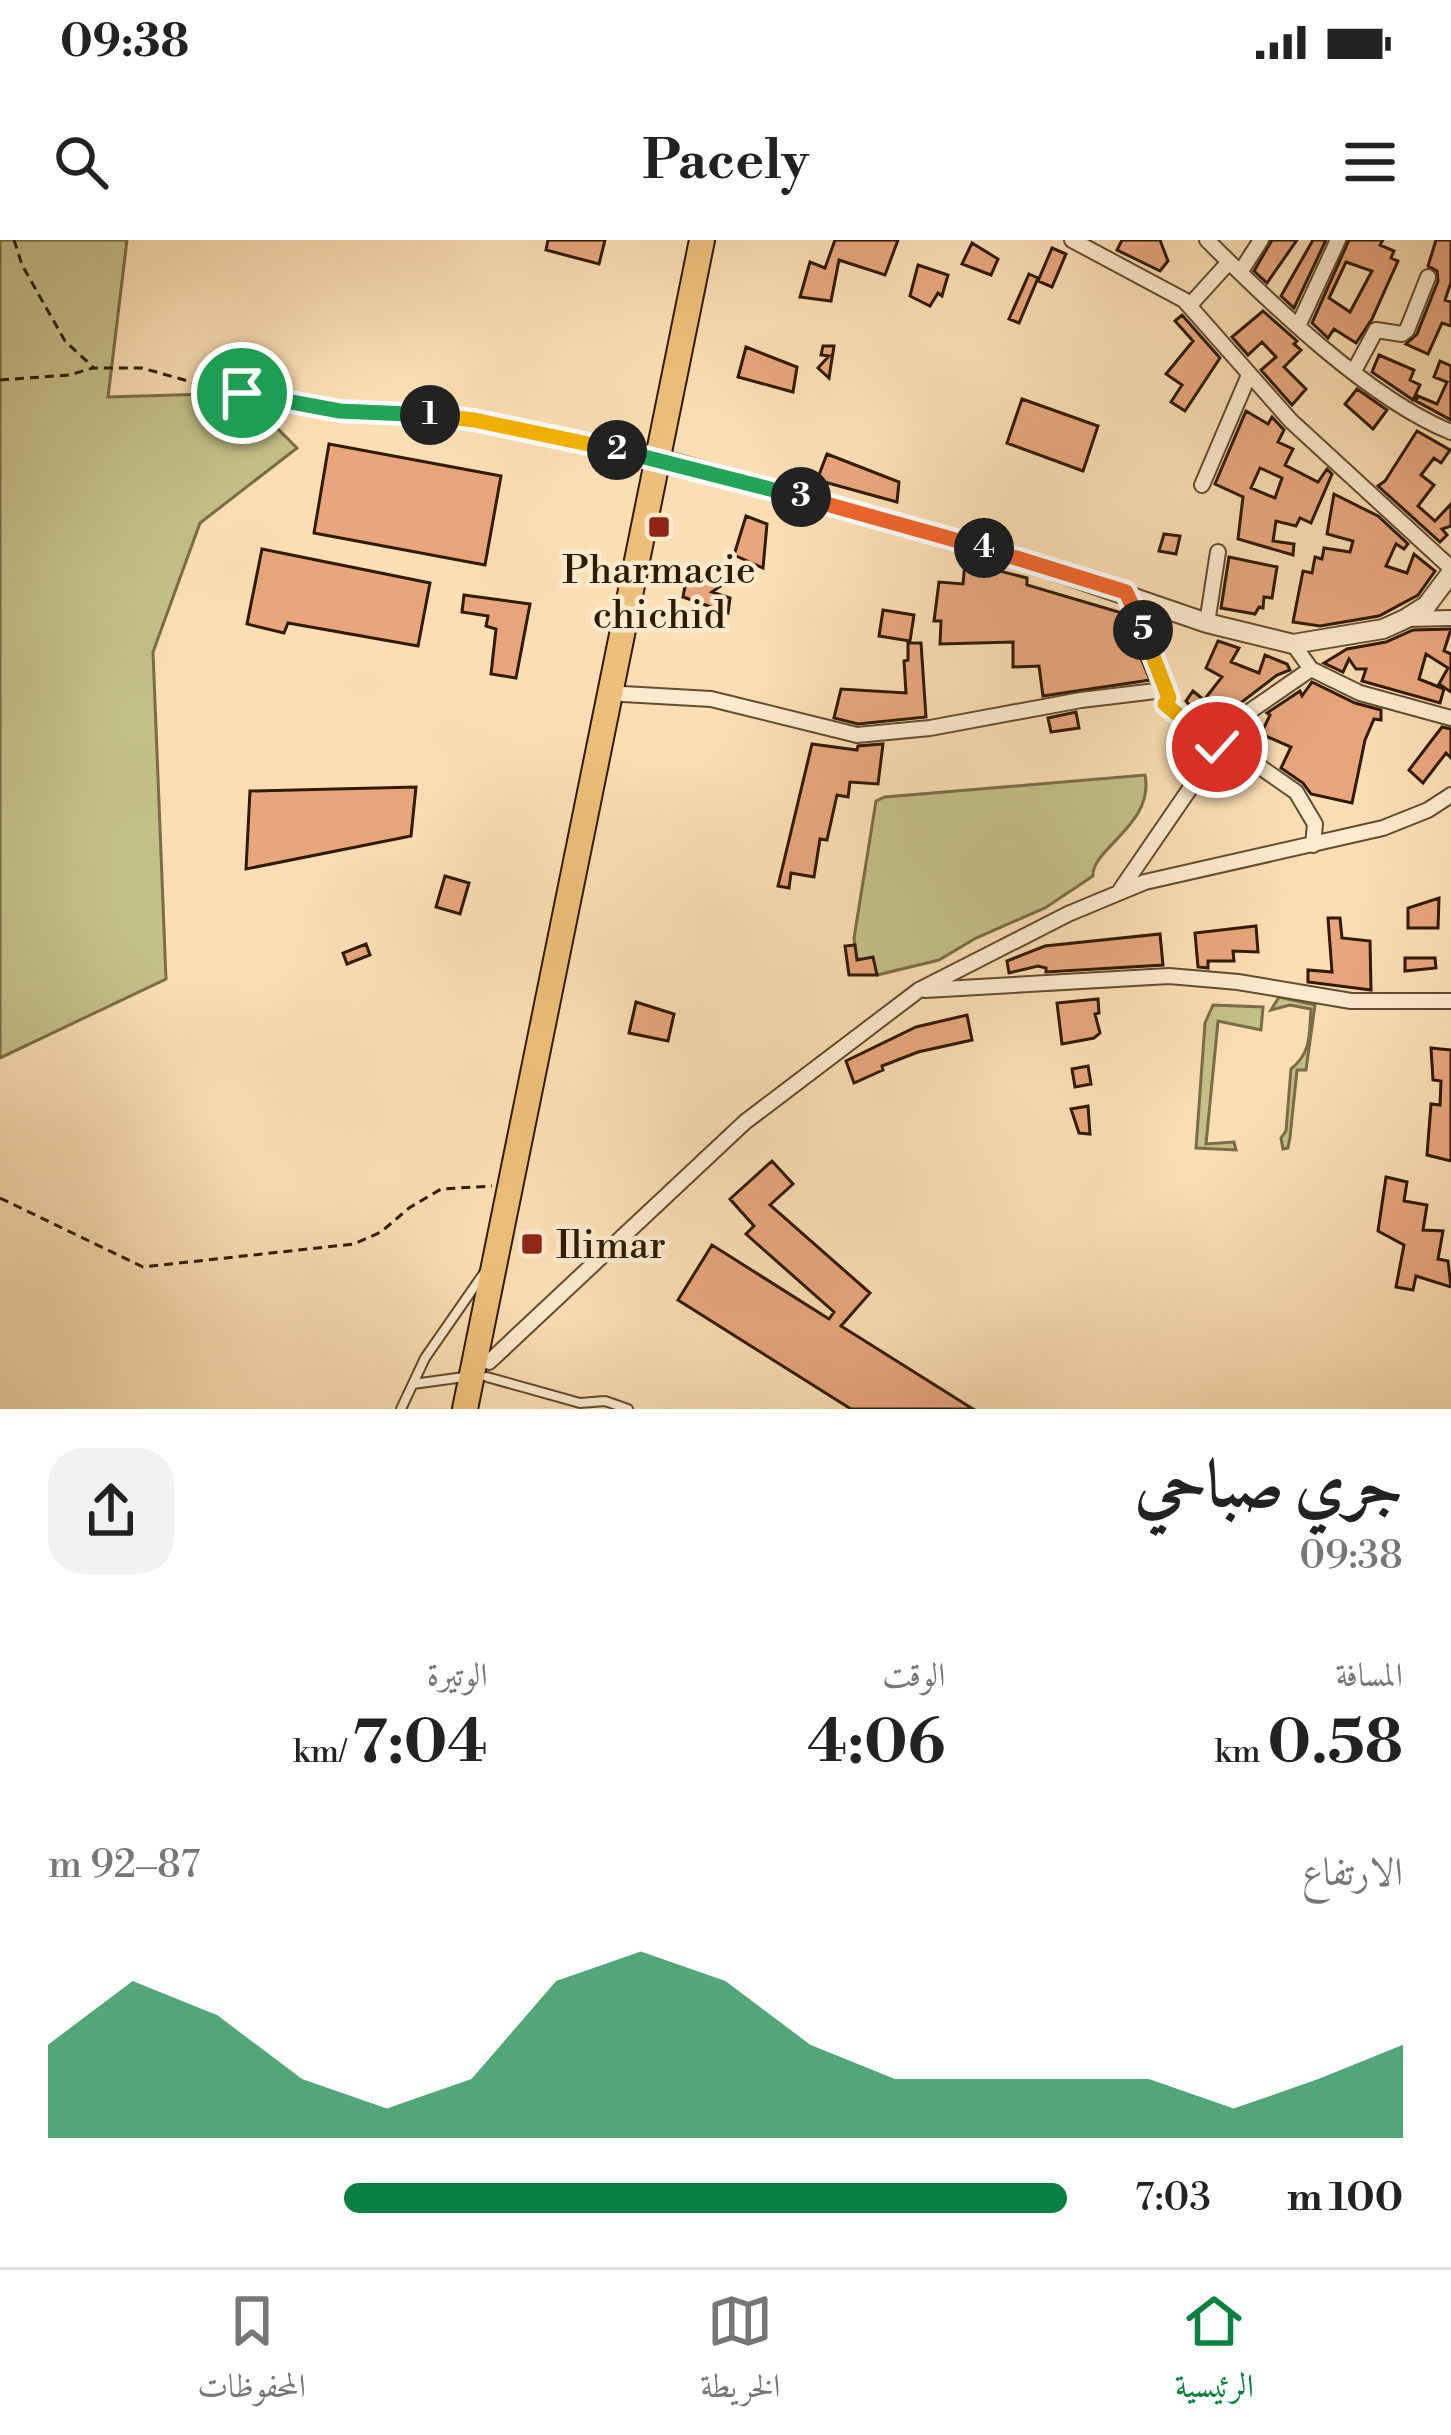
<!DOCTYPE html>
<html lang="ar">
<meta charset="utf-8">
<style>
:root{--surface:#fff;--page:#f2f2f2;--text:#222;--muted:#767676;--line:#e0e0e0;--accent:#0b8043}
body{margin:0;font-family:"Libre Bodoni",Amiri,serif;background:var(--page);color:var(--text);direction:rtl;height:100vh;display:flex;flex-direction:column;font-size:45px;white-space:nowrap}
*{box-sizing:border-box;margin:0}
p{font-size:39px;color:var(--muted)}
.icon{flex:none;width:66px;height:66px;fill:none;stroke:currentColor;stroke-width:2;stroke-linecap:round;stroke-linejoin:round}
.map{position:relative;height:1169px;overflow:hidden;direction:ltr}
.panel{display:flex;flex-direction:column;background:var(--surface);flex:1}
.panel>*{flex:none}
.pin{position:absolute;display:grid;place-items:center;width:102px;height:102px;color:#fff;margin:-51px;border:6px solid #fff;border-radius:50%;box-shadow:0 3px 12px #0007}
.km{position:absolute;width:60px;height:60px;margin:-30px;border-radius:50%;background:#222;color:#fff;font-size:33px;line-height:60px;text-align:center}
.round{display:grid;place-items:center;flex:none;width:126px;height:126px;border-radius:36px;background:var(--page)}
.head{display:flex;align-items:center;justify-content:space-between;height:204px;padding:0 48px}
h1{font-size:66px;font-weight:700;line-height:90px}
.metrics{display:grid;grid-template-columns:repeat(3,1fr);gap:18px;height:204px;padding:12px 48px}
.metrics div{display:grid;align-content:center}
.metrics b{font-size:60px;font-weight:700}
.metrics small{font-size:33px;font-weight:400}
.metrics p{font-size:33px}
.chart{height:336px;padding:24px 48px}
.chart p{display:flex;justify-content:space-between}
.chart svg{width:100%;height:216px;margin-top:12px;fill:var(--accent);opacity:.7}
ul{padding:0 48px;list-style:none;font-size:39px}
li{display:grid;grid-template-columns:192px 144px 1fr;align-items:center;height:90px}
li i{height:30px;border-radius:15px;background:var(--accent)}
.status{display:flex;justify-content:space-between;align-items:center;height:84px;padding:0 60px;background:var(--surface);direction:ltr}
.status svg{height:33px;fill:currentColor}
header{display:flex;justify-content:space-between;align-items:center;height:156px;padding:0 48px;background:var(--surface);font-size:54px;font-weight:700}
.tabs{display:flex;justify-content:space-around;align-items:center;height:168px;border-top:3px solid var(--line);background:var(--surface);font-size:33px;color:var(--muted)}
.tabs a{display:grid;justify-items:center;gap:6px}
.tabs .selected{color:var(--accent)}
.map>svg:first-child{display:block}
.green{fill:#c4c089;stroke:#7a6d45;stroke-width:3}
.building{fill:#e9a67e;stroke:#301a01;stroke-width:3;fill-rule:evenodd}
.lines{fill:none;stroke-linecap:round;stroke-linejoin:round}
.service-casing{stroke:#634b2e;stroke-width:12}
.minor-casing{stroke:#634b2e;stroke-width:18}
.tertiary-casing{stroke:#634b2e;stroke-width:22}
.trunk-casing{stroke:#301a01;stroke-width:28}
.path{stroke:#301a01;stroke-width:3;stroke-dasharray:9 6;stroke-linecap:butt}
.service{stroke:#fceace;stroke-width:8}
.minor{stroke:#fceace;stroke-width:14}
.tertiary{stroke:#fceace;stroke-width:18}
.trunk{stroke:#eebf7a;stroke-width:24}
.split-1-casing{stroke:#fff;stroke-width:24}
.split-2-casing{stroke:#fff;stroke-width:24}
.split-3-casing{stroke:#fff;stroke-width:24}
.split-4-casing{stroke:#fff;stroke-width:24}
.split-5-casing{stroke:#fff;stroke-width:24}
.split-6-casing{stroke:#fff;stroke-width:24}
.split-1{stroke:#22a559;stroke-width:15}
.split-2{stroke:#f5b400;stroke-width:15}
.split-3{stroke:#22a559;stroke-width:15}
.split-4{stroke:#f0652b;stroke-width:15}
.split-5{stroke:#f0652b;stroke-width:15}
.split-6{stroke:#f5b400;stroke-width:15}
.poi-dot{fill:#8f2418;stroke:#fceace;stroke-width:4.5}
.labels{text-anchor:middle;stroke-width:9;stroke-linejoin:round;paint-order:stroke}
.poi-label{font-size:39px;fill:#301a01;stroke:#fceace}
</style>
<div class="status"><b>09:38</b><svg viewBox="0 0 49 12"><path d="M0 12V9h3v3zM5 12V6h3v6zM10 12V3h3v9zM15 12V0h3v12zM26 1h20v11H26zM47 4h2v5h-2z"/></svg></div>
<header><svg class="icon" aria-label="menu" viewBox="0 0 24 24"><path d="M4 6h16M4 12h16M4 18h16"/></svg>Pacely<svg class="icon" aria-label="search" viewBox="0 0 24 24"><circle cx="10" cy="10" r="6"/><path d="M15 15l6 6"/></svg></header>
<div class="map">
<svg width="1451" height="1169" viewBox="0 0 1451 1169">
<rect width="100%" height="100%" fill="#fbdeb4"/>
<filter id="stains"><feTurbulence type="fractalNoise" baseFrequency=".00167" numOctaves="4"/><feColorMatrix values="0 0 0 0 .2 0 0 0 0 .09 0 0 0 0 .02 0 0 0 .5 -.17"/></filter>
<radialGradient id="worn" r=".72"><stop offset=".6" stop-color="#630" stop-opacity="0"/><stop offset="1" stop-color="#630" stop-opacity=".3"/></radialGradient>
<path class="green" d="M0,0H127L108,157L242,153L297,208L200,283L153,412L166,739L0,818Z
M1145,535C1155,584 1091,609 1093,636L1045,668L976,698L939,720L877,735L856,717L854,698L876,561L885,557Z
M1279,757L1315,765L1306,830H1297L1290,897L1288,908L1283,909L1281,898L1286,891L1291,829C1312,812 1309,794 1311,769L1290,765L1271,770Z
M1213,765L1263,767L1261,790L1218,781L1206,904L1234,902L1236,910L1196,908L1205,783Z"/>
<path class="building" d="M548,0H605L599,24L546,10Z
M835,0H898L885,35L839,20L831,61L800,57L810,22L825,28Z
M1122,0H1160L1168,21L1160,31L1117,10Z
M1272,0H1297L1267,43L1254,31Z
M1313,0H1326L1294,68L1281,56Z
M1349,0H1383L1380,5L1394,11L1391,18L1398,21L1372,79L1356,103L1334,89L1328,98L1312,83ZM1346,22L1372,31L1350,72L1329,58Z
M1436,0H1451V42L1445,60L1451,62V86L1442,83L1428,114L1406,104L1417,94L1438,41L1437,31L1428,26Z
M972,3L998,19L991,35L962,24Z
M1052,8L1066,14L1052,47L1038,41Z
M918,25L948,35L942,56L938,53L930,66L910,56Z
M1029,34L1038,38L1019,83L1009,79Z
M1263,71L1297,101L1294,104L1301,110L1284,127L1306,149L1292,165L1261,130L1276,117L1262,102L1248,115L1232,97Z
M1182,75L1220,118L1185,171L1171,162L1182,145L1166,134L1193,101L1175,81Z
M823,106H834L829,138L818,128L829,116L821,115Z
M746,107L797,127L793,152L738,137Z
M1379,115L1414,130L1410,140L1420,145L1413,160L1372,132Z
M1440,121L1451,126V180L1416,161L1418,156L1437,164L1447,142L1434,137Z
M1357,149L1387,170L1373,189L1345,164Z
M1022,159L1098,186L1083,231L1007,203Z
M1246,171L1268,184L1272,177L1284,190L1278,202L1293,209L1285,225L1318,242L1327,229L1332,234L1311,283L1300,278L1296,286L1276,281L1273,301L1294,304L1293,315L1238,299L1243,257L1215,244ZM1260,228L1282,238L1275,258L1251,248Z
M1417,191L1450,210L1441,223L1434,218L1421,235L1434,245L1418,266L1435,281L1451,264V286L1442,289L1447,295L1440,302L1378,246L1385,241Z
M329,204L501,236L485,325L314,293Z
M827,214L899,242L897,262L817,240Z
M1334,254L1378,276L1408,304L1404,309L1396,304L1386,326L1407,333L1414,314L1435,331L1418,355L1379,376L1320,386L1293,382L1303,331L1312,333L1315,317L1322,319L1324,308L1350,312L1353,301L1327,294Z
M746,276L767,284L763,328L734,315Z
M1164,294L1180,296L1176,314L1159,311Z
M262,309L430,343L418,406L288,383L284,393L247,384Z
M1229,317L1277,327L1272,358L1264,357L1263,368L1259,367L1255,374L1221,368Z
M965,322L1027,338V345L1122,373L1150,440L1043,456L1039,426L1013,427V402L940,404L941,381H934L939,342L963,344Z
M689,325L733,337L712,352L730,358L728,373L683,357Z
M464,355L530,364L516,438L491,434L496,389L486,386L488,376L462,372Z
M883,370L914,375L910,401L879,396Z
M1451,389L1444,411L1451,414V452L1439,444L1448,428L1426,414L1419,439L1444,449L1440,463L1362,441L1366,429H1356L1349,419L1343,432L1324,423L1347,409L1386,402L1413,390Z
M1218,401L1239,408L1231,422L1259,433L1265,415L1287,424L1290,430L1277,435L1230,471L1215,492L1188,470L1190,466L1186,461L1193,451L1204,460L1222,437L1206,428Z
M908,403H921L926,477L858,484L834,478L841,449L906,453L904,421L908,420Z
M1312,442L1355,463L1381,470V480L1374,479L1365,500L1352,563L1311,554L1303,543L1281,528L1291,507L1261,494L1270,475L1267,473L1300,451L1302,456Z
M1076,472L1079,488L1051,492L1048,478Z
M1442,487L1451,489V518L1446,513L1423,543L1409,530Z
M812,504L857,510L858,506L883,504L878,544L850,542L848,557L837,555L827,600L820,599L814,637L791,633L789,648L778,646Z
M416,547L411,596L246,629L250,551Z
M445,636L469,643L460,674L436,667Z
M1439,658L1438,688H1408V668Z
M1328,678H1340L1342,698L1370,701L1371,750L1308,742V730L1332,732Z
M1256,686L1258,712L1233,711L1234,721H1208V728L1198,727L1195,693Z
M1160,694L1163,725L1046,732V728L1038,726L1009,733L1007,721L1045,706Z
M366,704L370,715L347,724L343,713Z
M855,705L857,720L873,717L877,735H849L845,706Z
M1405,718H1435L1436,728L1405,731Z
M1098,759L1099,773L1095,774L1100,793L1094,798L1062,804L1057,763Z
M636,762L674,774L668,801L629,793Z
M967,775L972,800L918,812L882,826L883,830L854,843L846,821L916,787Z
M1431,808L1451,810V921L1427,915L1431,864L1440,865L1441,841L1433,840Z
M1088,826L1091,844L1075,847L1072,829Z
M1088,866L1090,894L1079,893L1071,869Z
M772,921L793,944L770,965L870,1053L841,1086L973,1169H851L678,1060L712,1005L829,1079L834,1072L746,994L754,986L730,959Z
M1386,937L1407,942L1404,961L1427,965L1423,990L1443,991L1438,1019L1448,1021L1451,1047L1416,1036L1413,1050L1396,1047L1404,1005L1378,991Z"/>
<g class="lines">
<defs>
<path id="service" d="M326,168L474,180L656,218
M487,1137L580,1163L605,1161L628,1169
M413,1144L464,1137
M401,1169L425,1118L484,1033"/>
<path id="minor" d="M1072,0L1184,60L1291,181L1451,328
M1207,0C1270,63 1369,159 1451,192
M1241,31L1261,0
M1190,65L1229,22
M1299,84L1338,0
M1354,131L1376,90L1402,94L1407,90L1428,37
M1202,245L1249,135
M1127,355L1169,458L1165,465L1168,469L1217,507L1240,513L1296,552L1315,584L1313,605
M1405,379L1451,378
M1207,383L1218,312
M1293,404L1311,429L1360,453L1451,478
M623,454L711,459L857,495L930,488L1081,460L1164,450
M1121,649L1237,480L1311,429
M925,750L1169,736L1238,742L1351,761H1451
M489,1122L745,882L919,750L1068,674L1145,642L1383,588L1428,570L1451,555"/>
<path id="tertiary" d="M656,218L1006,314L1207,383L1293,404L1383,389L1405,379L1427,365L1451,333"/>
<path id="trunk" d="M465,1169L702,0"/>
</defs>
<use href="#service" class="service-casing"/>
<use href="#minor" class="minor-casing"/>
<use href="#tertiary" class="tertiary-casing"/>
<use href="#trunk" class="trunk-casing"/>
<path class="path" d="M14,0L22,25L65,101L93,127
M0,140L69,135L93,128H142L202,145L317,167
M0,958L143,1027L354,1004L381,992L409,968L441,949L492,946"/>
<use href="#service" class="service"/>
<use href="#minor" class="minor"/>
<use href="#tertiary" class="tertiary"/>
<use href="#trunk" class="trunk"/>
</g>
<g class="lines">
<defs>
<path id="split-1" d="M242,153L340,171L430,175"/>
<path id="split-2" d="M430,175L474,180L617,210"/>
<path id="split-3" d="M617,210L801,257"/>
<path id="split-4" d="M801,257L984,308"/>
<path id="split-5" d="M984,308L1126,352L1143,390"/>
<path id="split-6" d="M1143,390L1169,458L1165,464L1217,507"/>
</defs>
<use href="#split-1" class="split-1-casing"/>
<use href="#split-2" class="split-2-casing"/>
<use href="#split-3" class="split-3-casing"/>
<use href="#split-4" class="split-4-casing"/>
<use href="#split-5" class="split-5-casing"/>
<use href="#split-6" class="split-6-casing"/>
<use href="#split-1" class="split-1"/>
<use href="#split-2" class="split-2"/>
<use href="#split-3" class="split-3"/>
<use href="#split-4" class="split-4"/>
<use href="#split-5" class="split-5"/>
<use href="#split-6" class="split-6"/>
</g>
<g class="poi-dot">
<rect x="647" y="275" width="24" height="24" rx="6"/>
<rect x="520" y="992" width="24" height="24" rx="6"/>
</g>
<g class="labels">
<g class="poi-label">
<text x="659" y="343">Pharmacie<tspan x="659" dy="45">chichid</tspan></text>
<text x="556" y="1018" text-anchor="start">Ilimar</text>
</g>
</g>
<rect width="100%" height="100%" filter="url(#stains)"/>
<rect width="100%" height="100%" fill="url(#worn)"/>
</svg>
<div class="pin" style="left:242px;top:153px;background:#1e9e55"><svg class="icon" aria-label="arrive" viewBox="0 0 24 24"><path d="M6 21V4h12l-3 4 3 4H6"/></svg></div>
<div class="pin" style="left:1217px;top:507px;background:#d93025"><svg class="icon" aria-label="check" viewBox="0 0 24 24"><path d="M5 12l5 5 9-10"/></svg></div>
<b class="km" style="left:430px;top:175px">1</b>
<b class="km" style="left:617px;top:210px">2</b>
<b class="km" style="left:801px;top:257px">3</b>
<b class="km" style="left:984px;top:308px">4</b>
<b class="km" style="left:1143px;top:390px">5</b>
</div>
<section class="panel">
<div class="head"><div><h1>جري صباحي</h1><p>09:38</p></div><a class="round"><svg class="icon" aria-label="share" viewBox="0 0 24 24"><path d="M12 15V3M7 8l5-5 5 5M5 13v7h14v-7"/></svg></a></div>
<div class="metrics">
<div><p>المسافة</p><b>0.58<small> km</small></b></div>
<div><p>الوقت</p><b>4:06</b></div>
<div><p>الوتيرة</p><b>7:04<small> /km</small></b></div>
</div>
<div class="chart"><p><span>الارتفاع</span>87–92 m</p>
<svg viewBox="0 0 160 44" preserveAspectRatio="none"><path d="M0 44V25L10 12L20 19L30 32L40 38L50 32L60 12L70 6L80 12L90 25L100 32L110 32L120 32L130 32L140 38L150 32L160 25V44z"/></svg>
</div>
<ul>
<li><b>100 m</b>7:03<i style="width:71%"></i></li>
</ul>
</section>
<nav class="tabs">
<a class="selected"><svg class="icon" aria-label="home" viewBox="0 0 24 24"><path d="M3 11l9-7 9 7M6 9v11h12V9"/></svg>الرئيسية</a>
<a><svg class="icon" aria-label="map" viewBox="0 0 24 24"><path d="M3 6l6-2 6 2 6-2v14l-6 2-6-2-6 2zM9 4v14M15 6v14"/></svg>الخريطة</a>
<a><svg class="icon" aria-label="saved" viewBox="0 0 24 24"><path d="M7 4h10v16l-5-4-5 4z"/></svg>المحفوظات</a>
</nav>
